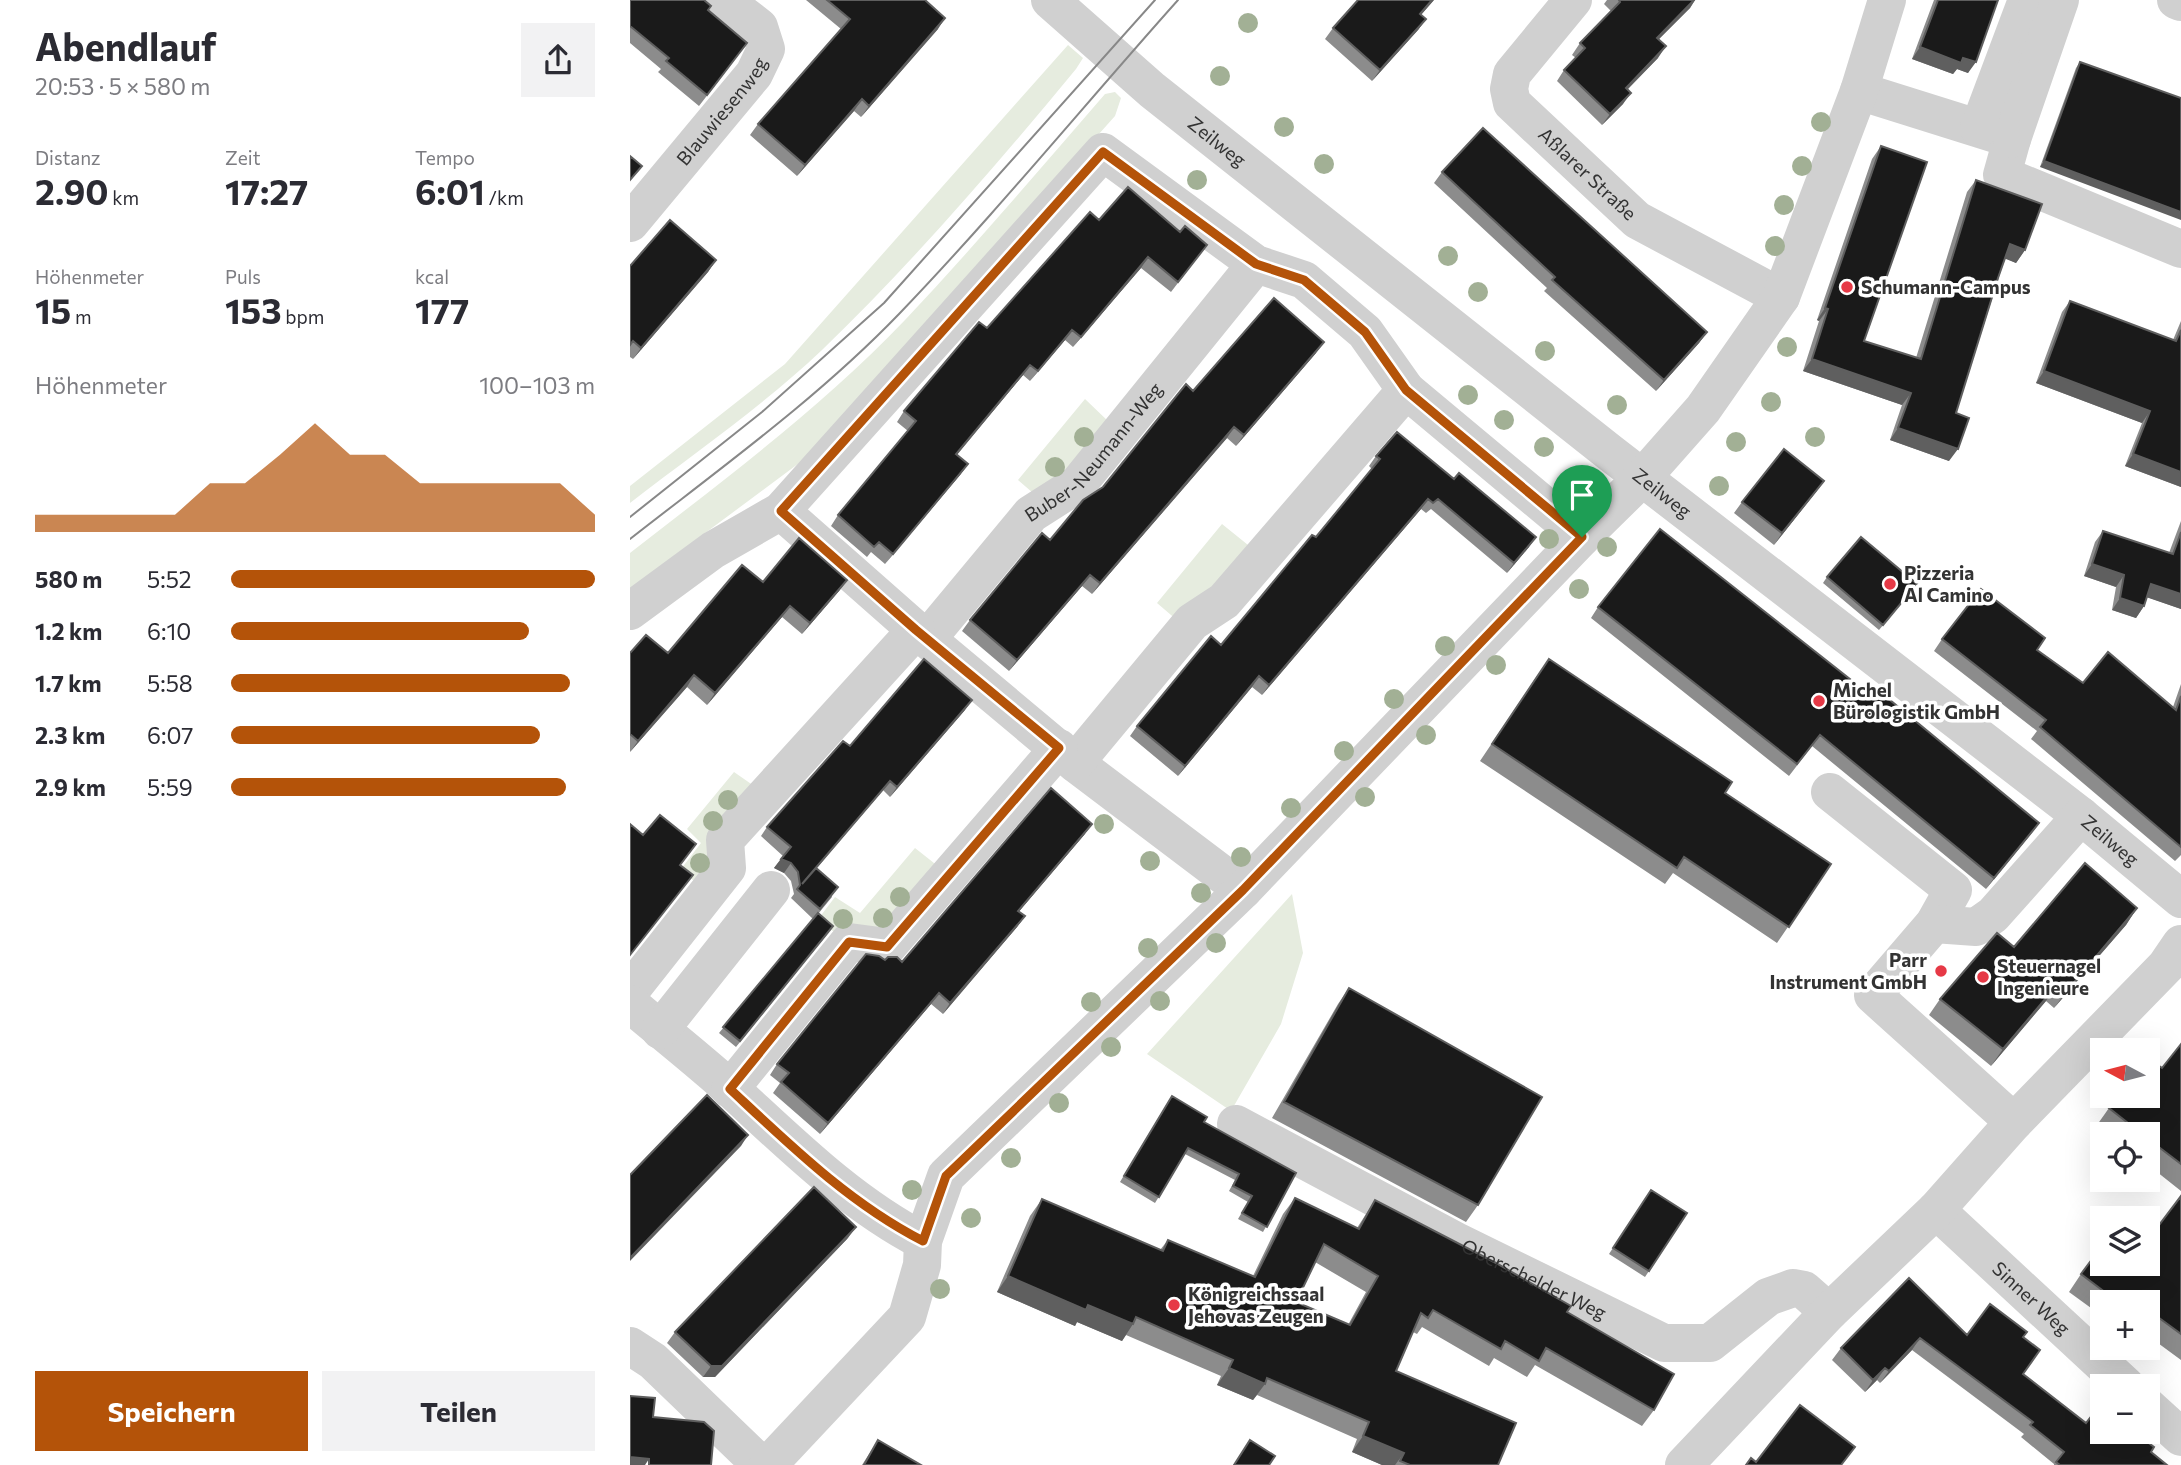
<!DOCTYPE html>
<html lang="de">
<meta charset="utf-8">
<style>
:root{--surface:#fff;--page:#f2f2f3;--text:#2b2b33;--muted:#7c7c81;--accent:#b45309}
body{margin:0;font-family:Commissioner,sans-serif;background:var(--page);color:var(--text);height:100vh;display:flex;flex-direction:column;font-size:26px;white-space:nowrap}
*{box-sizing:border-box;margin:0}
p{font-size:23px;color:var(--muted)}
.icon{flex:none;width:38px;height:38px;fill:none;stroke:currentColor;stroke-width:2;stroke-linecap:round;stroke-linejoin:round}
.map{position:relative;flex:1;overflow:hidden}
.sheet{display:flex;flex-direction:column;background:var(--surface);width:630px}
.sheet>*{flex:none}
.needle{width:46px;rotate:277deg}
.tools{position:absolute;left:1460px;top:1038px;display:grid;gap:14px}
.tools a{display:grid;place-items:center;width:70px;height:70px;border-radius:0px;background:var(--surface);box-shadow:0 7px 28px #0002;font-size:35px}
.pin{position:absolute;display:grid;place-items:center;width:60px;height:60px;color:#fff;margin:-72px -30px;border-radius:50% 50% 50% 0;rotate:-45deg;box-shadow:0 0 7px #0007}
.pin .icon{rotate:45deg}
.round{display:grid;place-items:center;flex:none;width:74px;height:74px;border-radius:0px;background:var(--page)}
.summary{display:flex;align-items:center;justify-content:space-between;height:119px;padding:0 35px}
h1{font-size:38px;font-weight:700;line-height:52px}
.stats{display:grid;grid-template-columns:repeat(3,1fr);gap:10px;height:119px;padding:7px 35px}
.stats div{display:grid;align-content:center}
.stats b{font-size:35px;font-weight:700}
.stats small{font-size:19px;font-weight:400}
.stats p{font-size:19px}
.chart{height:196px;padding:14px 35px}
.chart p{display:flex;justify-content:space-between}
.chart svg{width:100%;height:126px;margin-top:7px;fill:var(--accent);opacity:.7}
.cta{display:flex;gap:14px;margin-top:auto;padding:14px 35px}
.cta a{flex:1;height:80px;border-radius:0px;background:var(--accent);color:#fff;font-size:28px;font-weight:700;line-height:80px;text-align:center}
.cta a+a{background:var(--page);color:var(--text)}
ul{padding:0 35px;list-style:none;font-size:23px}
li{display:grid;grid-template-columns:112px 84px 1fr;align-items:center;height:52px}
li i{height:18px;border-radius:9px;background:var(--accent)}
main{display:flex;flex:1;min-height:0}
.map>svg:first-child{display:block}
.green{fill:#e6ecdf}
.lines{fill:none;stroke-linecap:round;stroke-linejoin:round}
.minor{stroke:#d0d0d0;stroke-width:38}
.tram{stroke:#888;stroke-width:2}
.tree{fill:#a2b095}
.wall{fill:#8c8c8c;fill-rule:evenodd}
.shaded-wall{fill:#5f5f5f}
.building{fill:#1a1a1a;stroke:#5f5f5f;stroke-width:2;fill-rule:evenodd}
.route-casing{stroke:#fff;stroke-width:14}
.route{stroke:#b45309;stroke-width:9}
.poi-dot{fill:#e63946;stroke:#fff;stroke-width:2.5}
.labels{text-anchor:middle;stroke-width:7;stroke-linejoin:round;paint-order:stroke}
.street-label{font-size:19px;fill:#333;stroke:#fff}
.poi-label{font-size:19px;font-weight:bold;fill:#333;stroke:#fff;text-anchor:start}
</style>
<main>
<section class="sheet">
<div class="summary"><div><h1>Abendlauf</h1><p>20:53 · 5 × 580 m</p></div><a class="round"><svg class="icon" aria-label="share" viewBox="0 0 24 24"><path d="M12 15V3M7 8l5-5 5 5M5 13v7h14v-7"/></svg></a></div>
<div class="stats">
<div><p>Distanz</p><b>2.90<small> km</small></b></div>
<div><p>Zeit</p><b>17:27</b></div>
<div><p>Tempo</p><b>6:01<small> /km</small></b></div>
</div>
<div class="stats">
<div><p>Höhenmeter</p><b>15<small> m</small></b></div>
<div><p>Puls</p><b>153<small> bpm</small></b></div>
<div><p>kcal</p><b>177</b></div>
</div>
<div class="chart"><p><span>Höhenmeter</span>100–103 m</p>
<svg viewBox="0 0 160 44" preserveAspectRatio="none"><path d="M0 44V38L10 38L20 38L30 38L40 38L50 27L60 27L70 17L80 6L90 17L100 17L110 27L120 27L130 27L140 27L150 27L160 38V44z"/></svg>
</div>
<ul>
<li><b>580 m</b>5:52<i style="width:100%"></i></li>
<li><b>1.2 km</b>6:10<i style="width:82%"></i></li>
<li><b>1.7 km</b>5:58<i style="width:93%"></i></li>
<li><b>2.3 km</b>6:07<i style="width:85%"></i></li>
<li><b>2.9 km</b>5:59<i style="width:92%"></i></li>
</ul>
<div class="cta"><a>Speichern</a><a>Teilen</a></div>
</section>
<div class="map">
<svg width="1551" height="1465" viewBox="0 0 1551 1465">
<rect width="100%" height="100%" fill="#fff"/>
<path class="green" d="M438,45L453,58L446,69C366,166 283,262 192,350C133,406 64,453 0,503V486L155,364Z
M485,92L491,98L485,116L188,449L0,589V553C95,479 192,407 275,320C344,247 409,170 475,94Z
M455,399L479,422L436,481L403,493L388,480Z
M592,524L623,549L548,621L527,603Z
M104,772L127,788L68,885L51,869L71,843L57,829Z
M285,848L309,867L252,941L207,935L189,918L205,897L230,913Z
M662,894L673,953L651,1024L601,1111L517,1054Z"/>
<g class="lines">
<g class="minor">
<path id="s1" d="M420,0L522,90L979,452L1451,816L1551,899"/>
<path id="s2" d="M943,0L882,74L879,89L882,103L1007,220L1151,297"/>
<path d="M1546,0L1551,2"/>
<path d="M1229,91L1382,139L1372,175L1551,249"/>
<path d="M1349,128L1397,0"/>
<path d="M1382,139L1430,0"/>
<path id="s3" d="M0,223L124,74L136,49L129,27L94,0"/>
<path d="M151,511L286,630L445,763L613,890"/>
<path d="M0,611L83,550L151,511L473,152L626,264L674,280L735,332L776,390L952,537"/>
<path id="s4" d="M298,638L401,514L448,484L626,264"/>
<path d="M445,763L562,622L594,601L776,390"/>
<path d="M1200,792L1323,890L1304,924L1243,995L1384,1122"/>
<path d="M1304,924L1346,927L1363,915L1451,816"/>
<path d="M0,991L97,868L95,840L286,630"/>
<path d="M0,1004C34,1033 70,1061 103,1091C163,1146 220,1203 293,1241"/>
<path d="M30,1030L141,890"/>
<path d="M100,1089L219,942L257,947L429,748"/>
<path id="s5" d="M606,1124L826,1241L1034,1343H1080L1138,1297L1163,1288L1174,1290L1199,1312"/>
<path id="s6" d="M1306,1210L1496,1386"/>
<path d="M0,1346L23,1361L131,1465"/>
<path d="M1517,1406L1551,1437"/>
<path d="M138,1465L277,1317L292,1265L293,1241L316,1176L613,890L952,537L1012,478L1073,409L1151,297L1229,91L1257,0"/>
<path d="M1054,1465L1199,1312L1306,1210L1384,1122L1536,966L1551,944"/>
</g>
<path class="tram" d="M0,517L132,412L254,303L525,0
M0,539C92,467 188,398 269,314C366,213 455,104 548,0"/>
</g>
<g class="tree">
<circle cx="618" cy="23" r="10"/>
<circle cx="590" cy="76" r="10"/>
<circle cx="1191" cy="122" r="10"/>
<circle cx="654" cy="127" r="10"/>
<circle cx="694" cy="164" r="10"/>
<circle cx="1172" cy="166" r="10"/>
<circle cx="567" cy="180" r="10"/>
<circle cx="1154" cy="205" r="10"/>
<circle cx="1145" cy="246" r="10"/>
<circle cx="818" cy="256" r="10"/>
<circle cx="848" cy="292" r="10"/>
<circle cx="1157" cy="347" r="10"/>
<circle cx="915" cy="351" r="10"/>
<circle cx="838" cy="395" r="10"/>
<circle cx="1141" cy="402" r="10"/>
<circle cx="987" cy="405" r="10"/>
<circle cx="874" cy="420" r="10"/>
<circle cx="454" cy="437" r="10"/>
<circle cx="1185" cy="437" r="10"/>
<circle cx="1106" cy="442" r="10"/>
<circle cx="914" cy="447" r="10"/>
<circle cx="425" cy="467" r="10"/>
<circle cx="1089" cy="486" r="10"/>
<circle cx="963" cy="492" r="10"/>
<circle cx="919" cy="539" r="10"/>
<circle cx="977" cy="547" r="10"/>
<circle cx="949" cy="589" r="10"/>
<circle cx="815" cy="646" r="10"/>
<circle cx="866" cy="665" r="10"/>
<circle cx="764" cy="699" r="10"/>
<circle cx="796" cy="735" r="10"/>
<circle cx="714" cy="751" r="10"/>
<circle cx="735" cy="797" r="10"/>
<circle cx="98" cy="800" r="10"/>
<circle cx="661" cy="808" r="10"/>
<circle cx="83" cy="821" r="10"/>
<circle cx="474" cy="824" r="10"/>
<circle cx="611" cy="857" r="10"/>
<circle cx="520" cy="861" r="10"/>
<circle cx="70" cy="863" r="10"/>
<circle cx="571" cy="893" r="10"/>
<circle cx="270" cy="897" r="10"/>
<circle cx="253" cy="918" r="10"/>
<circle cx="213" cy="919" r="10"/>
<circle cx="586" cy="943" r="10"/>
<circle cx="518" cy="948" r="10"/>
<circle cx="530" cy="1001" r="10"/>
<circle cx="461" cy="1002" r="10"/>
<circle cx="481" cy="1047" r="10"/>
<circle cx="429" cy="1103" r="10"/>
<circle cx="381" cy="1158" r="10"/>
<circle cx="282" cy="1190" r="10"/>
<circle cx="341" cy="1218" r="10"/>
<circle cx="310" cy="1289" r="10"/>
</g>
<path class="wall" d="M0,0L81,6L78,10L109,54L69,106L28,72L31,69L0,43Z
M176,0H295L308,29L231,117L224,111L167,176L120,135L128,124L211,29Z
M804,0L791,15L796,19L788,30L742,81L695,39L703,28Z
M977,0H1065L1060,8L1029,39L1028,58L997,90L993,104L972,125L927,81L934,70L946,58L942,55L950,43L981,11L974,4Z
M1304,0H1368L1338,73L1327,69L1323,74L1282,59Z
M1450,62L1551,98L1410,167L1446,68Z
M1251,146L1234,341L1286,358L1337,192L1346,180L1395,250L1386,263L1375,258L1326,413L1319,461L1260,440L1272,405L1173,371L1189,321L1187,320L1242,159Z
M812,172L1077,332L1069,343L1026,391L914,291L917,288L804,183Z
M469,220L550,232L577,245L541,292L511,268L443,347L435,340L400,381L393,375L327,455L338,464L330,475L255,564L241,552L237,557L201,526L208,515L278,431L267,422L274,411L357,328Z
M86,260L78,272L3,359L0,357V266Z
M1440,301L1543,340L1551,321V487L1495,466L1512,423L1406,383L1432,312Z
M686,353L606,446L597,438L462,594L452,586L379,671L332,631L340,620L473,487L563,391Z
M746,456L899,547L877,573L801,509L796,513L791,509L632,695L622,687L548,776L500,736L507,726L591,645L686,537L742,469L739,466Z
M1194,481L1144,545L1104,513L1112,502Z
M1551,521V609L1517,597L1514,606L1506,618L1482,610L1486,587L1454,576L1465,542L1473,531L1539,553Z
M1197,577L1283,590L1249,630L1193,583Z
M217,580L209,591L172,634L152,617L77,705L57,687L0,752V653H38L133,582Z
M968,607L1244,698L1409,823L1356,889L1182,746L1159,776L961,618Z
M1312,639L1407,650L1453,683L1543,707L1551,684V855L1545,861L1401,739L1407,731L1304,651Z
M907,676L1095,793L1201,864L1147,943L1043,873L1035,884L850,761Z
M335,710L260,797L253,790L186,869L202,897L188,914L199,932L106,1047L89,1033L183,919L161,898L164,894L161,881L154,873L144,868L153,856L131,836L137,827L220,746Z
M462,824L454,835L389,911L395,916L387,927L313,1014L301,1004L190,1134L143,1093L150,1083L140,1075L147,1064L255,960L272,962Z
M1507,908L1496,925L1424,1008L1416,1001L1361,1066L1299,1015L1310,999L1384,947Z
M719,988L848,1205L836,1222L642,1118L708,1004Z
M1551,1044V1191L1517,1164V1134H1478L1467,1125L1479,1108L1532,1068Z
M538,1102L666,1173L633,1232L608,1219L618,1202L599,1191L605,1180L555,1154L525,1203L490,1182Z
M1021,1190L1057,1213L1015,1277L979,1254Z
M1551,1196V1360L1517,1335V1302H1472V1316L1439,1292L1451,1274L1517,1264Z
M665,1198L727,1228L745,1200L937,1312L1024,1410L1012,1426L905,1365L897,1377L864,1358L859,1366L792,1327L787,1334L783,1332L766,1371L868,1465H752L722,1452L727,1439L627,1395L623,1400L587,1385L591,1376L496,1335L492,1341L447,1322L445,1326L367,1292L400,1216L412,1199L530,1250L538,1240L623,1276L653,1214ZM685,1262L736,1292L718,1325L666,1302Z
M218,1238L85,1377H73L37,1343L45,1332Z
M1279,1278L1337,1335L1393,1338V1374L1456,1423L1521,1452L1537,1465H1424V1464L1391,1437L1394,1434L1282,1350L1250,1383L1247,1380L1235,1392L1202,1360L1211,1348Z
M248,1440L291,1465H232Z"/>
<path class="shaded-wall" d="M802,0H804L782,25L790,14Z
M1064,0H1065L1060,8L1019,49L1027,38Z
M315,18L308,29L231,117L239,106Z
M796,19L788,30L742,81L750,70Z
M1036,46L1028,58L988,99L996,88Z
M1290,47L1333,58L1346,62L1338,73L1327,69L1323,74L1282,59Z
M1001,93L993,104L972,125L980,114Z
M232,99L224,111L167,176L175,165Z
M1414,161L1551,212V220L1410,167Z
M1380,244L1395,250L1386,263L1371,257Z
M518,257L511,268L443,347L451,337Z
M86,260L78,272L3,359L11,348Z
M1195,308L1198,309L1189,321L1187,320Z
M442,330L435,340L400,381L408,371Z
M1077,332L1069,343L1026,391L1034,380Z
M694,342L686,353L606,446L614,435Z
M1182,359L1281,393L1272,405L1173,371Z
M400,365L393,375L318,465L326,454Z
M1414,371L1520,411L1512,423L1406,383Z
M604,427L597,438L462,594L470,583Z
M1268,428L1328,449L1319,461L1260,440Z
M1503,454L1551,472V487L1495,466Z
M338,464L330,475L255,564L263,554Z
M1194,481L1186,492L1144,545L1152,533Z
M798,499L791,509L632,695L639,685Z
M906,537L899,547L877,573L884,563Z
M1462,564L1494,575L1486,587L1454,576Z
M460,575L452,586L379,671L387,660Z
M217,580L209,591L172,634L180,623Z
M1521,584L1551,594V609L1513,596Z
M1490,598L1514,606L1506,618L1482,610Z
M160,606L152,617L77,705L85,693Z
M64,675L57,687L0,752L8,741Z
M629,676L622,687L548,776L555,766Z
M342,700L335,710L260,797L267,787Z
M260,781L253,790L168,889L172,884Z
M1409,823L1401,834L1356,889L1364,878Z
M462,824L454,835L380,922L388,911Z
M151,859L161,863L154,873L144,868Z
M1507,908L1496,925L1424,1008L1436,992Z
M395,916L387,927L313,1014L320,1003Z
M1427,985L1416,1001L1361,1066L1373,1049Z
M309,993L301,1004L190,1134L198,1123Z
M118,1135L111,1146L0,1261V1258Z
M226,1227L218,1238L85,1377H73L81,1366Z
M378,1276L458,1305L503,1324L492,1341L447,1322L445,1326L367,1292Z
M1290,1338L1282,1350L1250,1383L1259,1371Z
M599,1368L635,1384L623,1400L587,1385Z
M1255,1368L1247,1380L1235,1392L1243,1380Z
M733,1436L774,1453L765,1465H752L722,1452Z
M0,1457L19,1459L15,1465H0Z"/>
<path class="building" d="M0,0H74L81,6L78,10L117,43L77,95L36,61L39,58L0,26Z
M197,0H295L315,18L239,106L232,99L175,165L128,124L220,19Z
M728,0H802L790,14L796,19L750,70L703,28Z
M989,0H1064L1027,38L1036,46L996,88L1001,93L980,114L934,70L955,48L950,43L990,2Z
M1308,0H1368L1346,62L1333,58L1331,63L1290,47Z
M1450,62L1551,98V212L1414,161Z
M853,128L1077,332L1034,380L922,280L925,277L812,172Z
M1251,146L1297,162L1234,341L1291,359L1346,180L1412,204L1395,250L1380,244L1368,278L1326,413L1339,418L1328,449L1268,428L1281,393L1182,359L1198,309L1195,308Z
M0,156L12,166L0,180Z
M498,187L550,232L555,226L577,245L548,282L518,257L451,337L442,330L408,371L400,365L326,454L338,464L263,554L249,542L244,547L208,515L286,421L274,411L349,322L357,328L460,212L469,220Z
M40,220L86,260L11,348L3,341L0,345V266Z
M644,298L694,342L614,435L604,427L470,583L460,575L387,660L340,620L412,533L420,540L453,500L473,487L556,384L563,391Z
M1440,301L1546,341L1551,330V472L1503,454L1520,411L1414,371Z
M767,432L824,479L829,473L906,537L884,563L808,499L803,503L798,499L639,685L629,676L555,766L507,726L581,636L591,645L682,535L686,537L750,459L746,456Z
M1154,449L1194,481L1152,533L1112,502Z
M1030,529L1244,698L1249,691L1409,823L1364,878L1190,735L1167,764L968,607Z
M1473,531L1543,554L1551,532V594L1521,584L1514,606L1490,598L1494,575L1462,564Z
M1231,537L1287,584L1253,625L1197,577Z
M169,538L217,580L180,623L160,606L85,693L64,675L8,741L0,734V653L16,635L38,653L112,565L133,582Z
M1351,589L1415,638L1407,650L1453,683L1478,652L1546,710L1551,696V847L1410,727L1416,720L1312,639Z
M294,659L342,700L267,787L260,781L172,884L186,868L208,887L190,909L167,889L170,885L168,872L161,863L151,859L161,847L137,827L213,741L220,746Z
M919,659L1102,782L1095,793L1201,864L1159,927L1054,857L1047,868L862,744Z
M421,788L462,824L388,911L395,916L320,1003L309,993L198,1123L151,1082L159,1073L147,1064L236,954L249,956L255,960L258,957H267L272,962Z
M30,815L66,844L50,865L63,875L0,955V824L13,835Z
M1455,863L1507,908L1436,992L1427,985L1373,1049L1310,999L1367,933L1384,947Z
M188,913L203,926L110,1041L93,1027Z
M719,988L912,1097L848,1205L654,1102Z
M1551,1044V1164L1517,1138V1134H1512L1479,1108L1489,1096H1517V1059L1518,1058L1532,1068Z
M77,1095L118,1135L0,1258V1175Z
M542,1096L577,1117L574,1122L666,1173L637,1227L612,1213L622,1196L603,1186L609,1174L558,1148L529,1197L494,1176Z
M184,1187L226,1227L92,1366H81L45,1332Z
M1021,1190L1057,1213L1019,1271L983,1248Z
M1551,1196V1334L1521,1312L1517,1316V1302H1488L1451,1274L1472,1246V1264H1517V1241Z
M665,1198L729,1229L745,1200L866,1263L941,1306L937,1312L1044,1374L1024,1410L916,1348L909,1361L875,1341L871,1349L803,1310L798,1318L791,1313L766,1371L886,1423L868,1465H780L770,1461L774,1453L733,1436L739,1422L637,1378L635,1384L599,1368L603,1360L506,1317L503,1324L458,1305L456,1310L378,1276L412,1199L533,1251L538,1240L625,1277ZM694,1244L748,1276L720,1325L666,1302Z
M1279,1278L1337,1335L1360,1304L1397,1332L1393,1337L1410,1350L1393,1374L1456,1423L1470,1405L1472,1407V1432H1504L1524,1447L1521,1452L1537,1465H1430L1426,1462L1434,1452L1400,1425L1403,1422L1290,1338L1259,1371L1255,1368L1243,1380L1211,1348Z
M0,1396L25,1398L23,1417L74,1422L84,1431L81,1465H19V1459L0,1457Z
M1170,1405L1225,1447L1211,1465H1116L1121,1458L1126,1462Z
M248,1440L291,1465H234Z
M620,1440L645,1456L639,1465H604Z"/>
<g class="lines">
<defs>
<path id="route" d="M473,152L626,264L674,280L735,332L776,390L952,537L613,890L316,1176L293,1241C219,1203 160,1145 100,1089L219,942L257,947L429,748L286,630L151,511Z"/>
</defs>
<use href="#route" class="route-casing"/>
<use href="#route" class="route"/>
</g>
<g class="poi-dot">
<circle cx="1217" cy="287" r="7"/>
<circle cx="1260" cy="584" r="7"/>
<circle cx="1189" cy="701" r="7"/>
<circle cx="1311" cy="971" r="7"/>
<circle cx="1353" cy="977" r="7"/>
<circle cx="544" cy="1305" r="7"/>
</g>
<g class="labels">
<g class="street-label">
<text dy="7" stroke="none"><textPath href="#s3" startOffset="145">Blauwiesenweg</textPath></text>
<text dy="7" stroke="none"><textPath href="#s1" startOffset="219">Zeilweg</textPath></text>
<text dy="7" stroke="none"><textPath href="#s2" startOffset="229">Aßlarer Straße</textPath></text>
<text dy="7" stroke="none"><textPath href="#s4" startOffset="250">Buber-Neumann-Weg</textPath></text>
<text dy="7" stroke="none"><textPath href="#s1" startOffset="786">Zeilweg</textPath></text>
<text dy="7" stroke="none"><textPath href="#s1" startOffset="1353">Zeilweg</textPath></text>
<text dy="7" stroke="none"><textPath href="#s5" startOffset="336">Oberschelder Weg</textPath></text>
<text dy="7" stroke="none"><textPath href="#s6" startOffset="130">Sinner Weg</textPath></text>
</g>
<g class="poi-label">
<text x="1231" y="294">Schumann-Campus</text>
<text x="1274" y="580">Pizzeria<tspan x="1274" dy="22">Al Camino</tspan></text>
<text x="1203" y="697">Michel<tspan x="1203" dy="22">Bürologistik GmbH</tspan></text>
<text x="1297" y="967" text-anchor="end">Parr<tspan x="1297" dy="22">Instrument GmbH</tspan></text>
<text x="1367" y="973">Steuernagel<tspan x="1367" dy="22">Ingenieure</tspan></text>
<text x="558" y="1301">Königreichssaal<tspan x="558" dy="22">Jehovas Zeugen</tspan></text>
</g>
</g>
</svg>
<div class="tools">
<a><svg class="needle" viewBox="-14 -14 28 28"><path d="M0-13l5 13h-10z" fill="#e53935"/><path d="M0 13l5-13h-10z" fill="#7c7c81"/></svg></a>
<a><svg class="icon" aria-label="locate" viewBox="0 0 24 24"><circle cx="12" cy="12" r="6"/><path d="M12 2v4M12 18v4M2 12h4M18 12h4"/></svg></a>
<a><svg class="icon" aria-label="layers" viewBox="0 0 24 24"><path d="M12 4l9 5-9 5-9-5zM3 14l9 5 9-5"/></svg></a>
<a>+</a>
<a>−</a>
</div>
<div class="pin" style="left:952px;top:537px;background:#1e9e55"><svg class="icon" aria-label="arrive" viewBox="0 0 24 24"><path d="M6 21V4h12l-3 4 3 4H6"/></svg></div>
</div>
</main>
